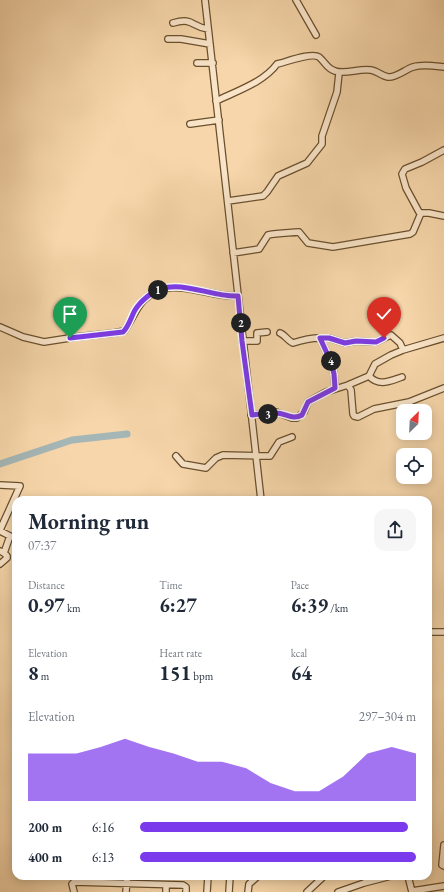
<!DOCTYPE html>
<meta charset="utf-8">
<style>
:root{--surface:#fff;--page:#f6f6f7;--text:#1f2937;--muted:#747a83;--accent:#7c3aed}
body{margin:0;font-family:"EB Garamond",serif;background:var(--page);color:var(--text);height:100vh;display:flex;flex-direction:column;font-size:15px;white-space:nowrap}
*{box-sizing:border-box;margin:0}
p{font-size:13px;color:var(--muted)}
.icon{flex:none;width:22px;height:22px;fill:none;stroke:currentColor;stroke-width:2;stroke-linecap:round;stroke-linejoin:round}
.map{position:relative;flex:1;overflow:hidden}
.drawer{position:absolute;left:12px;top:496px;width:420px;height:384px;display:flex;flex-direction:column;background:var(--surface);border-radius:12px;box-shadow:0 2px 10px #0003}
.drawer>*{flex:none}
.needle{width:26px;rotate:24deg}
.controls{position:absolute;left:396px;top:404px;display:grid;gap:8px}
.controls a{display:grid;place-items:center;width:36px;height:36px;border-radius:8px;background:var(--surface);box-shadow:0 2px 10px #0003;font-size:20px}
.pin{position:absolute;display:grid;place-items:center;width:34px;height:34px;color:#fff;margin:-41px -17px;border-radius:50% 50% 50% 0;rotate:-45deg;box-shadow:0 0 4px #0007}
.pin .icon{rotate:45deg}
.km{position:absolute;width:20px;height:20px;margin:-10px;border-radius:50%;background:#222;color:#fff;font-size:11px;line-height:20px;text-align:center}
.round{display:grid;place-items:center;flex:none;width:42px;height:42px;border-radius:12px;background:var(--page)}
.headline{display:flex;align-items:center;justify-content:space-between;height:68px;padding:0 16px}
h1{font-size:22px;font-weight:700;line-height:30px}
.metrics{display:grid;grid-template-columns:repeat(3,1fr);gap:6px;height:68px;padding:4px 16px}
.metrics div{display:grid;align-content:center}
.metrics b{font-size:20px;font-weight:700}
.metrics small{font-size:11px;font-weight:400}
.metrics p{font-size:11px}
.chart{height:112px;padding:8px 16px}
.chart p{display:flex;justify-content:space-between}
.chart svg{width:100%;height:72px;margin-top:4px;fill:var(--accent);opacity:.7}
ul{padding:0 16px;list-style:none;font-size:13px}
li{display:grid;grid-template-columns:64px 48px 1fr;align-items:center;height:30px}
li i{height:10px;border-radius:5px;background:var(--accent)}
.map>svg:first-child{display:block}
.lines{fill:none;stroke-linecap:round;stroke-linejoin:round}
.river{stroke:#a4b6b6;stroke-width:7}
.minor-casing{stroke:#6a502e;stroke-width:8}
.minor{stroke:#f9e4c8;stroke-width:5.5}
.route-casing{stroke:#fff;stroke-width:8}
.route{stroke:#7c3aed;stroke-width:5}
</style>
<div class="map">
<svg width="444" height="892" viewBox="0 0 444 892">
<rect width="100%" height="100%" fill="#f6d6aa"/>
<filter id="stains"><feTurbulence type="fractalNoise" baseFrequency=".005" numOctaves="4"/><feColorMatrix values="0 0 0 0 .2 0 0 0 0 .09 0 0 0 0 .02 0 0 0 .5 -.17"/></filter>
<radialGradient id="worn" r=".72"><stop offset=".6" stop-color="#630" stop-opacity="0"/><stop offset="1" stop-color="#630" stop-opacity=".3"/></radialGradient>
<g class="lines">
<path class="river" d="M0,464L72,440L127,434"/>
<defs>
<path id="minor" d="M205,0L261,500
M296,0L316,35
M173,23C194,17 191,27 208,29
M168,39H181L210,44
M197,63H213
M216,101C237,91 264,82 277,64C286,62 312,52 319,57C325,62 327,69 335,71C345,75 359,68 371,70C377,71 382,76 388,77C396,78 406,69 413,67C423,64 434,66 444,67
M190,124L219,120
M444,150L422,162L405,169L402,174L406,188L419,212L421,213H429L444,216
M228,201L263,196L267,192L278,176L307,163L322,144V136L337,92L339,73
M233,253L259,249L268,235C278,233 289,233 299,232L308,243L333,247L410,234L413,232L421,213
M0,327L23,337L44,342L76,337L114,333L124,331C132,321 135,309 144,300C170,273 207,298 238,296
M280,333C285,335 288,341 293,343C302,340 311,338 320,338
M242,341H257V333L267,332
M369,376C379,387 390,381 402,377
M348,385L351,390L353,414L354,416L358,417L374,409L409,402L444,388
M335,389L334,374L331,362L320,338H329L345,343L356,341L372,342H376L391,335L400,343L403,350
M251,415L276,412L292,418H297L304,412L308,402L326,392L348,385L369,376L375,364L391,355L403,350L444,338
M176,456L183,464L206,468L216,458L223,455L270,456L279,442L292,437
M0,485L20,486L0,530
M0,531L10,536L4,553L0,551
M0,564L7,558V556L4,553
M428,632H444
M444,845L442,865L444,866
M408,876L412,892
M412,891L444,886
M74,892L72,884L74,882L183,885L186,887V892
M126,892L127,876
M166,892V885
M207,892L208,876
M229,892L230,876
M248,892L249,884L258,876
M307,892L322,878
M338,892L364,883L391,876"/>
</defs>
<use href="#minor" class="minor-casing"/>
<use href="#minor" class="minor"/>
</g>
<g class="lines">
<defs>
<path id="route" d="M70,338L123,332C129,326 131,317 135,310C138,305 143,300 148,296C174,274 209,298 238,296L242,341L252,415C259,414 267,413 274,413C285,412 292,421 302,415L308,402L335,388L334,374L331,362L320,338H329L345,343L356,341L376,342L384,338"/>
</defs>
<use href="#route" class="route-casing"/>
<use href="#route" class="route"/>
</g>
<rect width="100%" height="100%" filter="url(#stains)"/>
<rect width="100%" height="100%" fill="url(#worn)"/>
</svg>
<div class="controls">
<a><svg class="needle" viewBox="-14 -14 28 28"><path d="M0-13l5 13h-10z" fill="#e53935"/><path d="M0 13l5-13h-10z" fill="#747a83"/></svg></a>
<a><svg class="icon" aria-label="locate" viewBox="0 0 24 24"><circle cx="12" cy="12" r="6"/><path d="M12 2v4M12 18v4M2 12h4M18 12h4"/></svg></a>
</div>
<div class="pin" style="left:70px;top:338px;background:#1e9e55"><svg class="icon" aria-label="arrive" viewBox="0 0 24 24"><path d="M6 21V4h12l-3 4 3 4H6"/></svg></div>
<div class="pin" style="left:384px;top:338px;background:#d93025"><svg class="icon" aria-label="check" viewBox="0 0 24 24"><path d="M5 12l5 5 9-10"/></svg></div>
<b class="km" style="left:158px;top:290px">1</b>
<b class="km" style="left:241px;top:323px">2</b>
<b class="km" style="left:268px;top:414px">3</b>
<b class="km" style="left:331px;top:361px">4</b>
<section class="drawer">
<div class="headline"><div><h1>Morning run</h1><p>07:37</p></div><a class="round"><svg class="icon" aria-label="share" viewBox="0 0 24 24"><path d="M12 15V3M7 8l5-5 5 5M5 13v7h14v-7"/></svg></a></div>
<div class="metrics">
<div><p>Distance</p><b>0.97<small> km</small></b></div>
<div><p>Time</p><b>6:27</b></div>
<div><p>Pace</p><b>6:39<small> /km</small></b></div>
</div>
<div class="metrics">
<div><p>Elevation</p><b>8<small> m</small></b></div>
<div><p>Heart rate</p><b>151<small> bpm</small></b></div>
<div><p>kcal</p><b>64</b></div>
</div>
<div class="chart"><p><span>Elevation</span>297–304 m</p>
<svg viewBox="0 0 160 44" preserveAspectRatio="none"><path d="M0 44V15L10 15L20 15L30 11L40 6L50 11L60 15L70 20L80 20L90 24L100 33L110 38L120 38L130 29L140 15L150 11L160 15V44z"/></svg>
</div>
<ul>
<li><b>200 m</b>6:16<i style="width:97%"></i></li>
<li><b>400 m</b>6:13<i style="width:100%"></i></li>
</ul>
</section>
</div>
